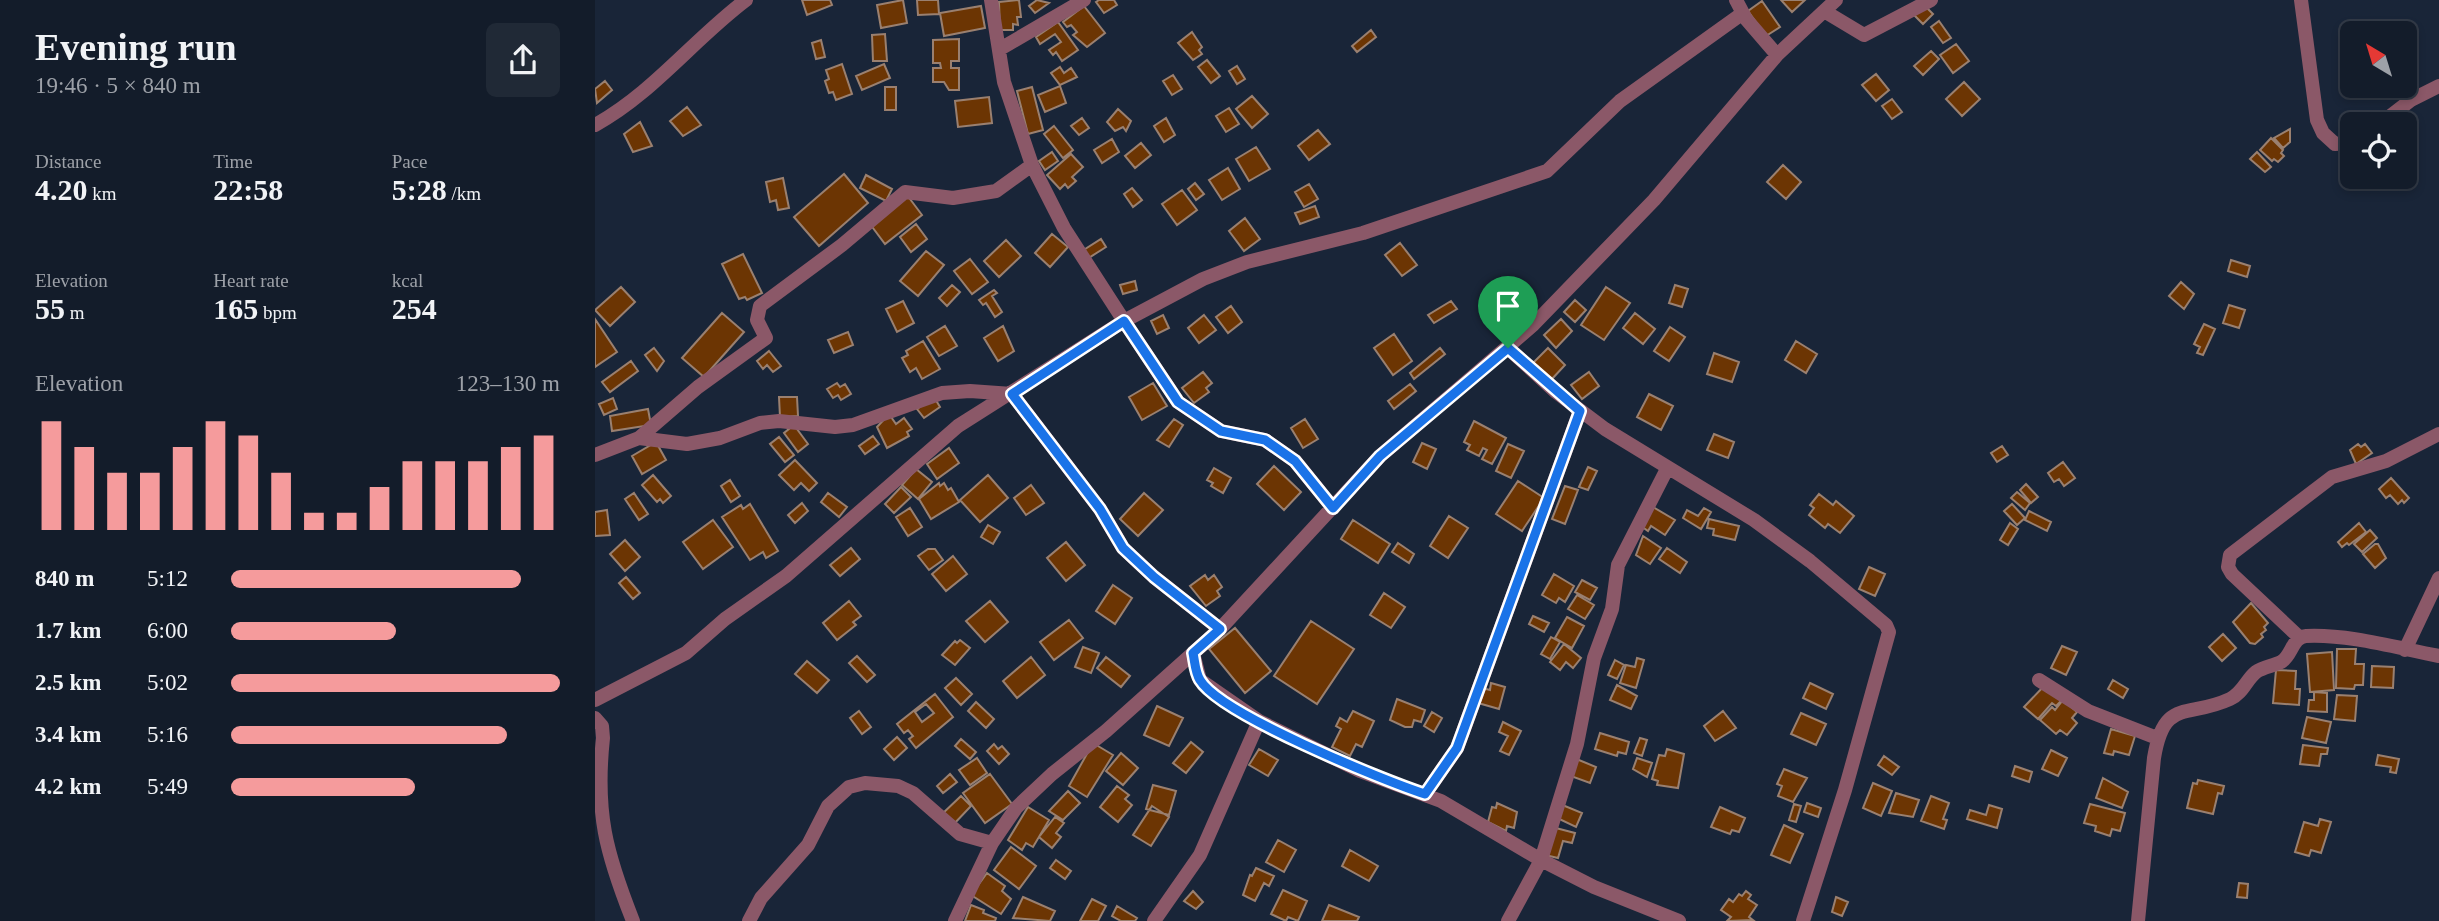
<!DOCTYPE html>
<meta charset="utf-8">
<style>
:root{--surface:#131c2a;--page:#202936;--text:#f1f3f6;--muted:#9da1a8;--line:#323a47;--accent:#f59b9c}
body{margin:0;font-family:"Times New Roman",serif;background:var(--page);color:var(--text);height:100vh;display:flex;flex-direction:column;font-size:26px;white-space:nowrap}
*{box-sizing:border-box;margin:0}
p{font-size:23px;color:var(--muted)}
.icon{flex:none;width:38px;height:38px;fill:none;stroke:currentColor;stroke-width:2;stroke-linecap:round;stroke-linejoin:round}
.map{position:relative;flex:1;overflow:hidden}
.sheet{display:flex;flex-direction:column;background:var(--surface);width:595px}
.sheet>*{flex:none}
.needle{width:46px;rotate:322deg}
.fabs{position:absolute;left:1745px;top:21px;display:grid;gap:14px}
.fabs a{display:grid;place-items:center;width:77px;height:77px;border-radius:10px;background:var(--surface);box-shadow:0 4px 10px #0003,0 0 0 2px var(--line);font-size:35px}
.pin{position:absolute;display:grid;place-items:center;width:60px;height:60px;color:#fff;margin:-72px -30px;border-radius:50% 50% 50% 0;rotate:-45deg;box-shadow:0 0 7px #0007}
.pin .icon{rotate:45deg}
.round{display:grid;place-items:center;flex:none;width:74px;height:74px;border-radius:10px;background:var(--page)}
.headline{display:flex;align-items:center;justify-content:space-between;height:119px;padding:0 35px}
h1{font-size:38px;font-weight:800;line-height:52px}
.metrics{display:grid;grid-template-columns:repeat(3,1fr);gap:10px;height:119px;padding:7px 35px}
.metrics div{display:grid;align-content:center}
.metrics b{font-size:30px;font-weight:800}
.metrics small{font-size:19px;font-weight:400}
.metrics p{font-size:19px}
.chart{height:196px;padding:14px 35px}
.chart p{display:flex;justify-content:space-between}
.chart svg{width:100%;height:126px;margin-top:7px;stroke:var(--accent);stroke-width:6}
ul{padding:0 35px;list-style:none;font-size:23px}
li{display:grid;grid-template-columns:112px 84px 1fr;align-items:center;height:52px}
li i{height:18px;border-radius:9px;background:var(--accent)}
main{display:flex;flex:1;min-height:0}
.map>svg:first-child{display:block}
.building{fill:#6c3503;stroke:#9a8070;stroke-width:2;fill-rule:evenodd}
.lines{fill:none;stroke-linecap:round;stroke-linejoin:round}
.minor{stroke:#8b5868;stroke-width:14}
.route-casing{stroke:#fff;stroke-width:14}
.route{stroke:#1a73e8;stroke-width:9}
</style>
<main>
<section class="sheet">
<div class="headline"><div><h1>Evening run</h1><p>19:46 · 5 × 840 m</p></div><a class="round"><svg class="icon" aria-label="share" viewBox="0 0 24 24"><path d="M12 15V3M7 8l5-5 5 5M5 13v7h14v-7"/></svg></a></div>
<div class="metrics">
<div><p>Distance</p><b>4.20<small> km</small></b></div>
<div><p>Time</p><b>22:58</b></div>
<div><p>Pace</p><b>5:28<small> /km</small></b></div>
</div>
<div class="metrics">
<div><p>Elevation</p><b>55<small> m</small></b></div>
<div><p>Heart rate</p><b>165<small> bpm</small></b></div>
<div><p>kcal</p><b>254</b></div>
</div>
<div class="chart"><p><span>Elevation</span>123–130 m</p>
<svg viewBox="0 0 160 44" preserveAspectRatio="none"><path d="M5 44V6M15 44V15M25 44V24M35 44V24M45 44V15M55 44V6M65 44V11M75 44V24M85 44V38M95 44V38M105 44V29M115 44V20M125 44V20M135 44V20M145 44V15M155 44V11"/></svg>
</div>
<ul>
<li><b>840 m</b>5:12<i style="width:88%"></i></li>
<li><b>1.7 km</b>6:00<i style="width:50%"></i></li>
<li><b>2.5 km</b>5:02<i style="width:100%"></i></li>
<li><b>3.4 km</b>5:16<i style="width:84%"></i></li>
<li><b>4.2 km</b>5:49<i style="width:56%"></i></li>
</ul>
</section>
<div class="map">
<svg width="1844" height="921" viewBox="0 0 1844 921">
<rect width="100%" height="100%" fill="#192538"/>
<path class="building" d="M207,0H235L237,5L212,15Z
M308,0L312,23L286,28L282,5Z
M322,0H343L344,14L323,15Z
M424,0L426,17H422L423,25L418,24V30H405L404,2Z
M442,0L454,3L440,13L434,6Z
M504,0H519L522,5L509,13L501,2Z
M1186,0H1210L1197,12Z
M1167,1L1185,27L1171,36L1153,11Z
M1329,5L1338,14L1328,24L1318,14Z
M386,6L390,28L349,36L345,13Z
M489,6L510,33L492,47L478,35L482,32L476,25L472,27L468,22Z
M1344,21L1356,38L1348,43L1336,27Z
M463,22L483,50L467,61L461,52L458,55L454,50L466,42L460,34L445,44L441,37Z
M776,30L781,37L762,52L757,46Z
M597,32L607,47L604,50L607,54L598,60L583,43Z
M290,34L292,61H278L277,35Z
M364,39V61H356V68H364V90H354L349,82H338V68H346L345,63H338V40Z
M226,40L230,57L221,59L217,43Z
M1361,44L1374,61L1358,73L1345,55Z
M1336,51L1344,59L1328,75L1319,66Z
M612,60L625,76L616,83L603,67Z
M247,64L257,94L241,100L238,92L234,93L230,81L234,79L231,70Z
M289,64L295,78L267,90L261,76Z
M642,66L650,79L642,84L634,71Z
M465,67L469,73L476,68L482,77L465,85L456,73Z
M1281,74L1294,90L1281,101L1267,85Z
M578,75L587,89L577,95L568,81Z
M10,81L17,90L2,103L0,89Z
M1369,82L1385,99L1367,116L1351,99Z
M465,86L471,103L450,112L443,95Z
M290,87H301V110H290Z
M437,87L448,130L433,134L422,91Z
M657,96L673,114L657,128L641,109Z
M394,97L397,123L363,127L360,101Z
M1297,99L1307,112L1297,119L1287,106Z
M92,107L106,125L88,136L75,121Z
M634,108L644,124L631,132L621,116Z
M523,109L536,121L531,131L528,127L520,131L512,122Z
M487,118L494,128L484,135L476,126Z
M571,118L580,135L569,142L559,126Z
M45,122L57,146L38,152L29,134Z
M459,126L478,150L468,158L449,134Z
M1695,129V142L1688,148L1679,138Z
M723,130L735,144L714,160L703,146Z
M1676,138L1688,150L1686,153L1689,156L1683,162L1679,159L1677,161L1665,150Z
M517,139L524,152L507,163L499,150Z
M546,143L556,155L540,168L530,156Z
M661,147L675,169L654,181L641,159Z
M457,152L463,161L450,170L444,161Z
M1662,152L1676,167L1670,172L1655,159Z
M476,154L488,167L477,177L481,181L473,188L470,184L465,189L452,175Z
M1188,165L1206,182L1191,199L1172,182Z
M633,168L645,189L627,200L614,180Z
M249,174L273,203L224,246L199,217Z
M271,175L297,189L291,201L265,188Z
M188,178L194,208L183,210L181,200L175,202L171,182Z
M600,183L609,194L601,200L593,189Z
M714,184L723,199L709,207L700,192Z
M537,188L547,200L538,207L529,194Z
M587,190L602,210L582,225L567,204Z
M312,195L327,215L290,244L275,224Z
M720,206L724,217L705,224L700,213Z
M650,218L665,239L649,251L634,231Z
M321,224L332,239L316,252L305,237Z
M457,234L473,247L455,267L440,253Z
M506,239L511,247L492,259L487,251Z
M411,240L426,256L404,277L389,261Z
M805,243L822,265L807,276L790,255Z
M331,251L349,265L323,296L305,281Z
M148,254L167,293L152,300L150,297L144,299L127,264Z
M375,259L393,282L377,294L359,271Z
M1636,260L1655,266L1652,277L1633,271Z
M540,281L542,290L528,294L525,285Z
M1586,282L1599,294L1589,309L1574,296Z
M357,285L365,292L352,306L344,298Z
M1080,285L1093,289L1087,307L1074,303Z
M26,287L40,302L15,326L0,310Z
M1011,287L1035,303L1009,340L986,325Z
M399,290L402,293L397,296L407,312L400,317L391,303L388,305L384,300Z
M980,300L991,310L980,322L969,312Z
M308,301L319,323L302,332L291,309Z
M856,301L862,309L839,323L833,315Z
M1634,305L1650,310L1644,328L1628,323Z
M636,306L647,322L633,333L621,317Z
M127,313L149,332L109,377L87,358Z
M1040,313L1060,329L1048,344L1028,328Z
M568,315L574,328L562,334L556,321Z
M609,315L621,330L604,343L593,328Z
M0,319L22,352L0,367Z
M966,319L977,331L961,348L949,335Z
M1609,324L1620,329L1608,355L1602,353L1605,347L1599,344Z
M350,326L362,346L344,356L332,337Z
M408,326L419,351L403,361L389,338Z
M1075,327L1090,337L1074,361L1059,351Z
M253,332L258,345L239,353L233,340Z
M799,334L817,361L798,375L779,348Z
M328,341L345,369L327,379L321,368L315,372L307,358L313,355L311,351Z
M1201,341L1222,354L1211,373L1190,360Z
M59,348L69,361L62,371L50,355Z
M845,348L850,354L819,379L815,373Z
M953,348L970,365L956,380L938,363Z
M174,351L186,366L178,372L172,365L168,369L162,361Z
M1119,353L1144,362L1137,382L1112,374Z
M36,361L43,371L15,392L7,382Z
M608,372L617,383L611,388L614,392L599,403L587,388Z
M994,372L1004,386L987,399L976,385Z
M242,383L245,387L250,384L256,394L246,400L243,395L238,398L232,389Z
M558,383L572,406L547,420L534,397Z
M815,384L821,391L799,409L793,401Z
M1054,394L1078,406L1066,430L1042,417Z
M184,397H202L203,416L185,417Z
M339,397L345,407L329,418L322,409Z
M18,398L22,409L9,415L4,404Z
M53,409L56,425L17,431L15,416Z
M294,414L301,424L309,418L317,429L312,432L314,436L292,448L282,427Z
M579,419L588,425L574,447L562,440Z
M710,419L723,439L708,448L696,428Z
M879,421L911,438L897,464L887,459L892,450L888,448L884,456L872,450L875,445L869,442Z
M199,425L213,444L203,452L189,433Z
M1119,434L1139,442L1133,458L1112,450Z
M278,436L284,444L270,454L264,446Z
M184,437L199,455L190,462L175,444Z
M61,442L71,460L47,474L37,456Z
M827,443L841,449L832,469L818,462Z
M913,444L929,451L916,478L901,471Z
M1763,444L1766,447L1770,444L1777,453L1761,464L1755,450Z
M1407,446L1413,455L1402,462L1396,453Z
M354,448L364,463L342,479L332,464Z
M200,460L222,483L214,491L206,483L199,490L184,475Z
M1468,462L1480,478L1469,486L1464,479L1459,482L1453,473Z
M679,466L706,492L689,510L662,484Z
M993,467L1002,471L993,490L984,487Z
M619,468L636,478L628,493L616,486L618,483L612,480Z
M321,469L337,482L323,499L307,485Z
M58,475L76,496L68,503L65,499L62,502L47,485Z
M393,475L413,498L385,522L365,500Z
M1796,478L1814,498L1809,503L1807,500L1803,504L1795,495L1791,498L1784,489Z
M135,480L145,496L136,502L126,486Z
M923,481L949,498L927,531L901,514Z
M344,483L345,486L349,483L353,490L356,488L364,502L336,519L324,499Z
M1431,484L1443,497L1436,503L1425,490Z
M436,485L449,503L431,515L419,498Z
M970,486L983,490L970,524L957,519Z
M306,487L316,497L299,513L290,504Z
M1422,492L1435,503L1430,510L1416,498Z
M39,493L53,514L44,520L30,499Z
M233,493L252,507L244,517L226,502Z
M549,493L568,510L543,536L525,519Z
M1224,494L1238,505L1241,501L1259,516L1245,533L1233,524L1230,528L1214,515L1219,508L1215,505Z
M207,503L213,511L200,523L193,515Z
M155,504L183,551L171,558L168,552L155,560L127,517L146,505L148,509Z
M1417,504L1430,518L1422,525L1409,511Z
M1058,507L1080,520L1070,535L1056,526L1053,531L1046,526Z
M315,508L327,527L313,536L301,517Z
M1109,508L1116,512L1106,529L1088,518L1092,510L1103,516Z
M12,510L15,535L0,536V512Z
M1434,511L1456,522L1452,531L1430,520Z
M854,516L873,528L853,558L835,546Z
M1114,519L1144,526L1140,540L1118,535L1119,529L1112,528Z
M118,520L138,547L108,569L88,542Z
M758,520L795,544L783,563L746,539Z
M1415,523L1423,529L1413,545L1405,540Z
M1764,523L1771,532L1754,545L1752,543L1747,547L1743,542Z
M393,525L405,532L398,544L386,537Z
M1775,530L1782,538L1767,552L1759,544Z
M1048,536L1066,548L1055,564L1041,555Z
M30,540L45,557L30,571L15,554Z
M471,542L490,565L471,581L452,558Z
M803,543L819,554L814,563L797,552Z
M1780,544H1783L1791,558L1780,568L1768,554Z
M256,548L265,559L245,576L235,565Z
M1072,548L1092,562L1085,573L1064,559Z
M333,549H340L348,560L334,570L323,556Z
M358,556L372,574L351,591L337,574Z
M1274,567L1290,574L1280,596L1264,589Z
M959,574L979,586L970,602L964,598L961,603L947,595Z
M610,575L613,580L619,575L627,587L622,591L625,596L611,606L595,586Z
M31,577L45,593L38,599L24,583Z
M987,580L1002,588L995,600L980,592Z
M518,585L537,598L520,624L501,611Z
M789,593L810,607L796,628L775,615Z
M982,595L999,605L990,619L973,609Z
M254,601L266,616L258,622L261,625L242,640L228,623Z
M395,601L413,622L390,642L371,621Z
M1656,603L1673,623L1669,627L1671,630L1666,634L1668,637L1660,644L1655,643L1638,622Z
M938,616L954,623L949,632L934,624Z
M972,617L989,626L977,648L960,638Z
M474,620L488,638L459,660L445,642Z
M716,621L759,649L722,704L679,676Z
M640,628L676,671L650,693L614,649Z
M1628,634L1641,648L1627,661L1614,647Z
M956,637L965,642L955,659L946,654Z
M365,640L375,648L360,665L347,655L360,641L362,643Z
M969,644L986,658L978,668L971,662L965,670L955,662Z
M1467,646L1482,652L1471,675L1456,668Z
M488,647L504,653L496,673L480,667Z
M1742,649H1761L1760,664H1769L1768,685H1760L1759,689L1741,688Z
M1737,652L1739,690L1715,692L1712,654Z
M262,656L280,675L272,682L254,663Z
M436,657L450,675L422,698L408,681Z
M511,657L535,676L526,687L502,668Z
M1042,658L1049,660L1041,688L1025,683L1031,665L1040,667Z
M1020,660L1029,665L1022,679L1013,675Z
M212,661L234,680L222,693L200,674Z
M1777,666L1799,667L1798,688L1776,687Z
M1681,670L1701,671L1700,689H1705L1704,705L1678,703Z
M361,678L377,694L366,705L350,688Z
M1518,680L1533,689L1528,698L1513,689Z
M896,683L910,687L904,709L883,703L887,688L895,690Z
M1215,683L1238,694L1231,709L1208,698Z
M1022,685L1042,696L1036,709L1015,700Z
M1450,685L1467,700L1461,706L1457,703L1443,719L1429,707Z
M1719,692L1732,693V712L1713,711L1714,700H1719Z
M340,694L358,717L321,748L314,739L318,736L313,730L309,733L302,724ZM331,704L339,713L327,722L320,712Z
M1742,695L1762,696L1760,721L1739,719Z
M802,699L830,710L826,722L819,720L817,727H810L795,720Z
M1468,700L1482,712L1477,718L1482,723L1472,735L1465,730L1461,734L1445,720L1457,707L1460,710Z
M381,702L399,719L391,728L373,711Z
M562,706L588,718L574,746L549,735Z
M264,711L276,727L267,734L255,718Z
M758,711L779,721L767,747L761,744L755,756L737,747L746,729L741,726L745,718L752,722Z
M1128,711L1141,728L1120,741L1109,726Z
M837,712L847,718L839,732L829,726Z
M1206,713L1231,724L1221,745L1196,734Z
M1712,717L1736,722L1731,743L1707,738Z
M908,722L926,731L914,755L905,751L913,736L904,732Z
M1516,729L1540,736L1534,755L1519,751L1518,755L1509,753Z
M1005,733L1034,742L1031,754L1023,752L1022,756L1000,749Z
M302,737L312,748L299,760L289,749Z
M1045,738L1052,740L1047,756L1039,753Z
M366,739L381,752L375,759L360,746Z
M596,742L608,752L591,773L578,763Z
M498,743L518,755L492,797L474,786Z
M399,744L403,749L407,746L414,754L404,764L392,751Z
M1708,745L1733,748L1732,754H1726L1724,766L1705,764Z
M664,749L683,760L673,776L654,765Z
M1072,749L1089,754L1083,788L1062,785L1063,781L1057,779L1064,755L1070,756Z
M1456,750L1472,758L1463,776L1447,769Z
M526,753L543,768L528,785L511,771Z
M1783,755L1804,759L1801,773L1795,772L1796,767L1781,765Z
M1289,756L1304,767L1297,775L1283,765Z
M382,758L392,773L375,785L364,770Z
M979,758L1001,767L995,783L973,775Z
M1042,758L1057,763L1052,777L1038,769Z
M1420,766L1437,772L1434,782L1417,776Z
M1189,769L1212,778L1198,802L1183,796L1187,786L1182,784Z
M355,774L362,782L348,793L342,786Z
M395,774L417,804L390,823L368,793Z
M1508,778L1533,792L1527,808L1501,798Z
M1603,780L1629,786L1627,794L1623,793L1618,814L1592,808L1598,783L1602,784Z
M1278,783L1297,791L1286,816L1268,808Z
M558,785L581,791L574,815L551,809Z
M522,786L534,795L530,799L537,805L523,822L505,807Z
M473,791L485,803L468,820L454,811Z
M1301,793L1324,800L1318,817L1294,813Z
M366,796L376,806L357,826L346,815Z
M1336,796L1354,803L1348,819L1352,820L1349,829L1326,821Z
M902,803L922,812L919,828L912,826L911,831L893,822L897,807L901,808Z
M1212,803L1226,808L1223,817L1209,812Z
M965,804L987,813L981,827L960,817Z
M1199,804L1206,806L1201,822L1194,820Z
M1495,804L1530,813L1525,831L1517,829L1515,836L1500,831L1501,826L1489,823Z
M1394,805L1407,809L1402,828L1372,819L1375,810L1391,815Z
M557,806L574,817L556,846L538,835Z
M433,807L454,820L438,847L431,843L427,850L413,840Z
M1125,807L1150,818L1144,832L1137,830L1135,834L1116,827Z
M460,817L469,823L461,833L466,837L457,848L444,837Z
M1725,819L1736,822L1726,853L1716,850L1714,856L1700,852L1709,822L1723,826Z
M1189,825L1208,834L1195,863L1176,855Z
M957,827L980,833L977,843L968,841L963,858L950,855Z
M683,840L701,850L689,872L671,862Z
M416,847L441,866L424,889L399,870Z
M755,850L783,866L774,881L747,866Z
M461,860L476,871L470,879L455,868Z
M661,868L679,876L674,886L669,883L660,901L648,895L655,875L657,876Z
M392,873L410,886L407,891L416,899L406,914L376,895Z
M1644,883L1653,884L1652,898L1642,897Z
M688,890L712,901L703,921L693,917L691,921L676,914Z
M598,891L608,902L601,909L589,901Z
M1151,891L1156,895L1153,899L1162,905L1154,917L1158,920L1132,921L1136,917L1126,910L1134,899L1138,902L1144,894L1147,896Z
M428,897L460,911L455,921L418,918Z
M1241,897L1253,902L1247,916L1237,912Z
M497,899L511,906L503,921H485Z
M376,905L389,910L388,913L401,918L400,921H370Z
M734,905L764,917L762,921H727Z
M522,906L542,918L540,921H526L517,916Z"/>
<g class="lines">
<path class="minor" d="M396,0L409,82L437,165L469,228L529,321L583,402L626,431L670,440L700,461L738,508
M1141,0L1151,19L1182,55
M1706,0L1722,120L1728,133L1740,144L1757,143
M1229,11L1269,35L1336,0
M405,49L489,0
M1785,124L1816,100L1844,86
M0,125C57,94 99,39 151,0
M913,348L961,392L1010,429L1159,520L1215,561L1291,625L1294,632L1250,790L1208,921
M44,438L103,387L171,338L162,320L165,306L247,245L310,192L358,198L401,191L437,165
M0,455L44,438L92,444L125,438L165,423L184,421L240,427L258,425L347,393L375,391L417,394L505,509L528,548L559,577L625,629
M1704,637L1637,574L1633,567L1635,555L1737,477L1791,461L1844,434
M1810,650L1844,578
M598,653L605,680L664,721L765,771L846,801L946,860L999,887L1084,921
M1444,680L1493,711L1562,738
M0,700L91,653L130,619L191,576L363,426L529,321L608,279L652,262L768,233L952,171L1025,101L1148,13
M0,718L7,726L8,738C0,813 11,853 38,921
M830,794L862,748L985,411
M154,921L166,898L213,845L233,806L254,787L270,783L303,786L318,793L365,834L397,843
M360,921L397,843L421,808L457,774L511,731L625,629L785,456L938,325L1059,200L1182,55L1241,0
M559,921L605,855L664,721
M913,921L946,860L982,744L999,658L1017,609L1023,565L1072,469
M1543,921L1559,758C1569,697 1592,719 1635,699C1648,693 1651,680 1661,672C1668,667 1678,666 1686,662C1697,656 1697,637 1711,636C1754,634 1802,648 1844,656"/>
</g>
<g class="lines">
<defs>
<path id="route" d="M529,321L583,402L626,431L670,440L700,461L738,508L785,456L913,348L985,411L862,748L830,794C787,780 625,714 605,680C600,672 600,662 598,653L625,629L559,577L528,548L505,509L417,394Z"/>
</defs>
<use href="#route" class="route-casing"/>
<use href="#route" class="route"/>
</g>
</svg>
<div class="fabs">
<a><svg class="needle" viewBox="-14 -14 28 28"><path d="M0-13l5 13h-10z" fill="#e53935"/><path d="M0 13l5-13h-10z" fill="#9da1a8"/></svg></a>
<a><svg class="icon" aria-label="locate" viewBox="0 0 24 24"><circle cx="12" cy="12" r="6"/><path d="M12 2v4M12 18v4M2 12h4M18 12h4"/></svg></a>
</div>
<div class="pin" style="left:913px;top:348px;background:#1e9e55"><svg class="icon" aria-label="arrive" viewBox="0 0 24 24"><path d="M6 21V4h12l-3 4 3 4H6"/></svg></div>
</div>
</main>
